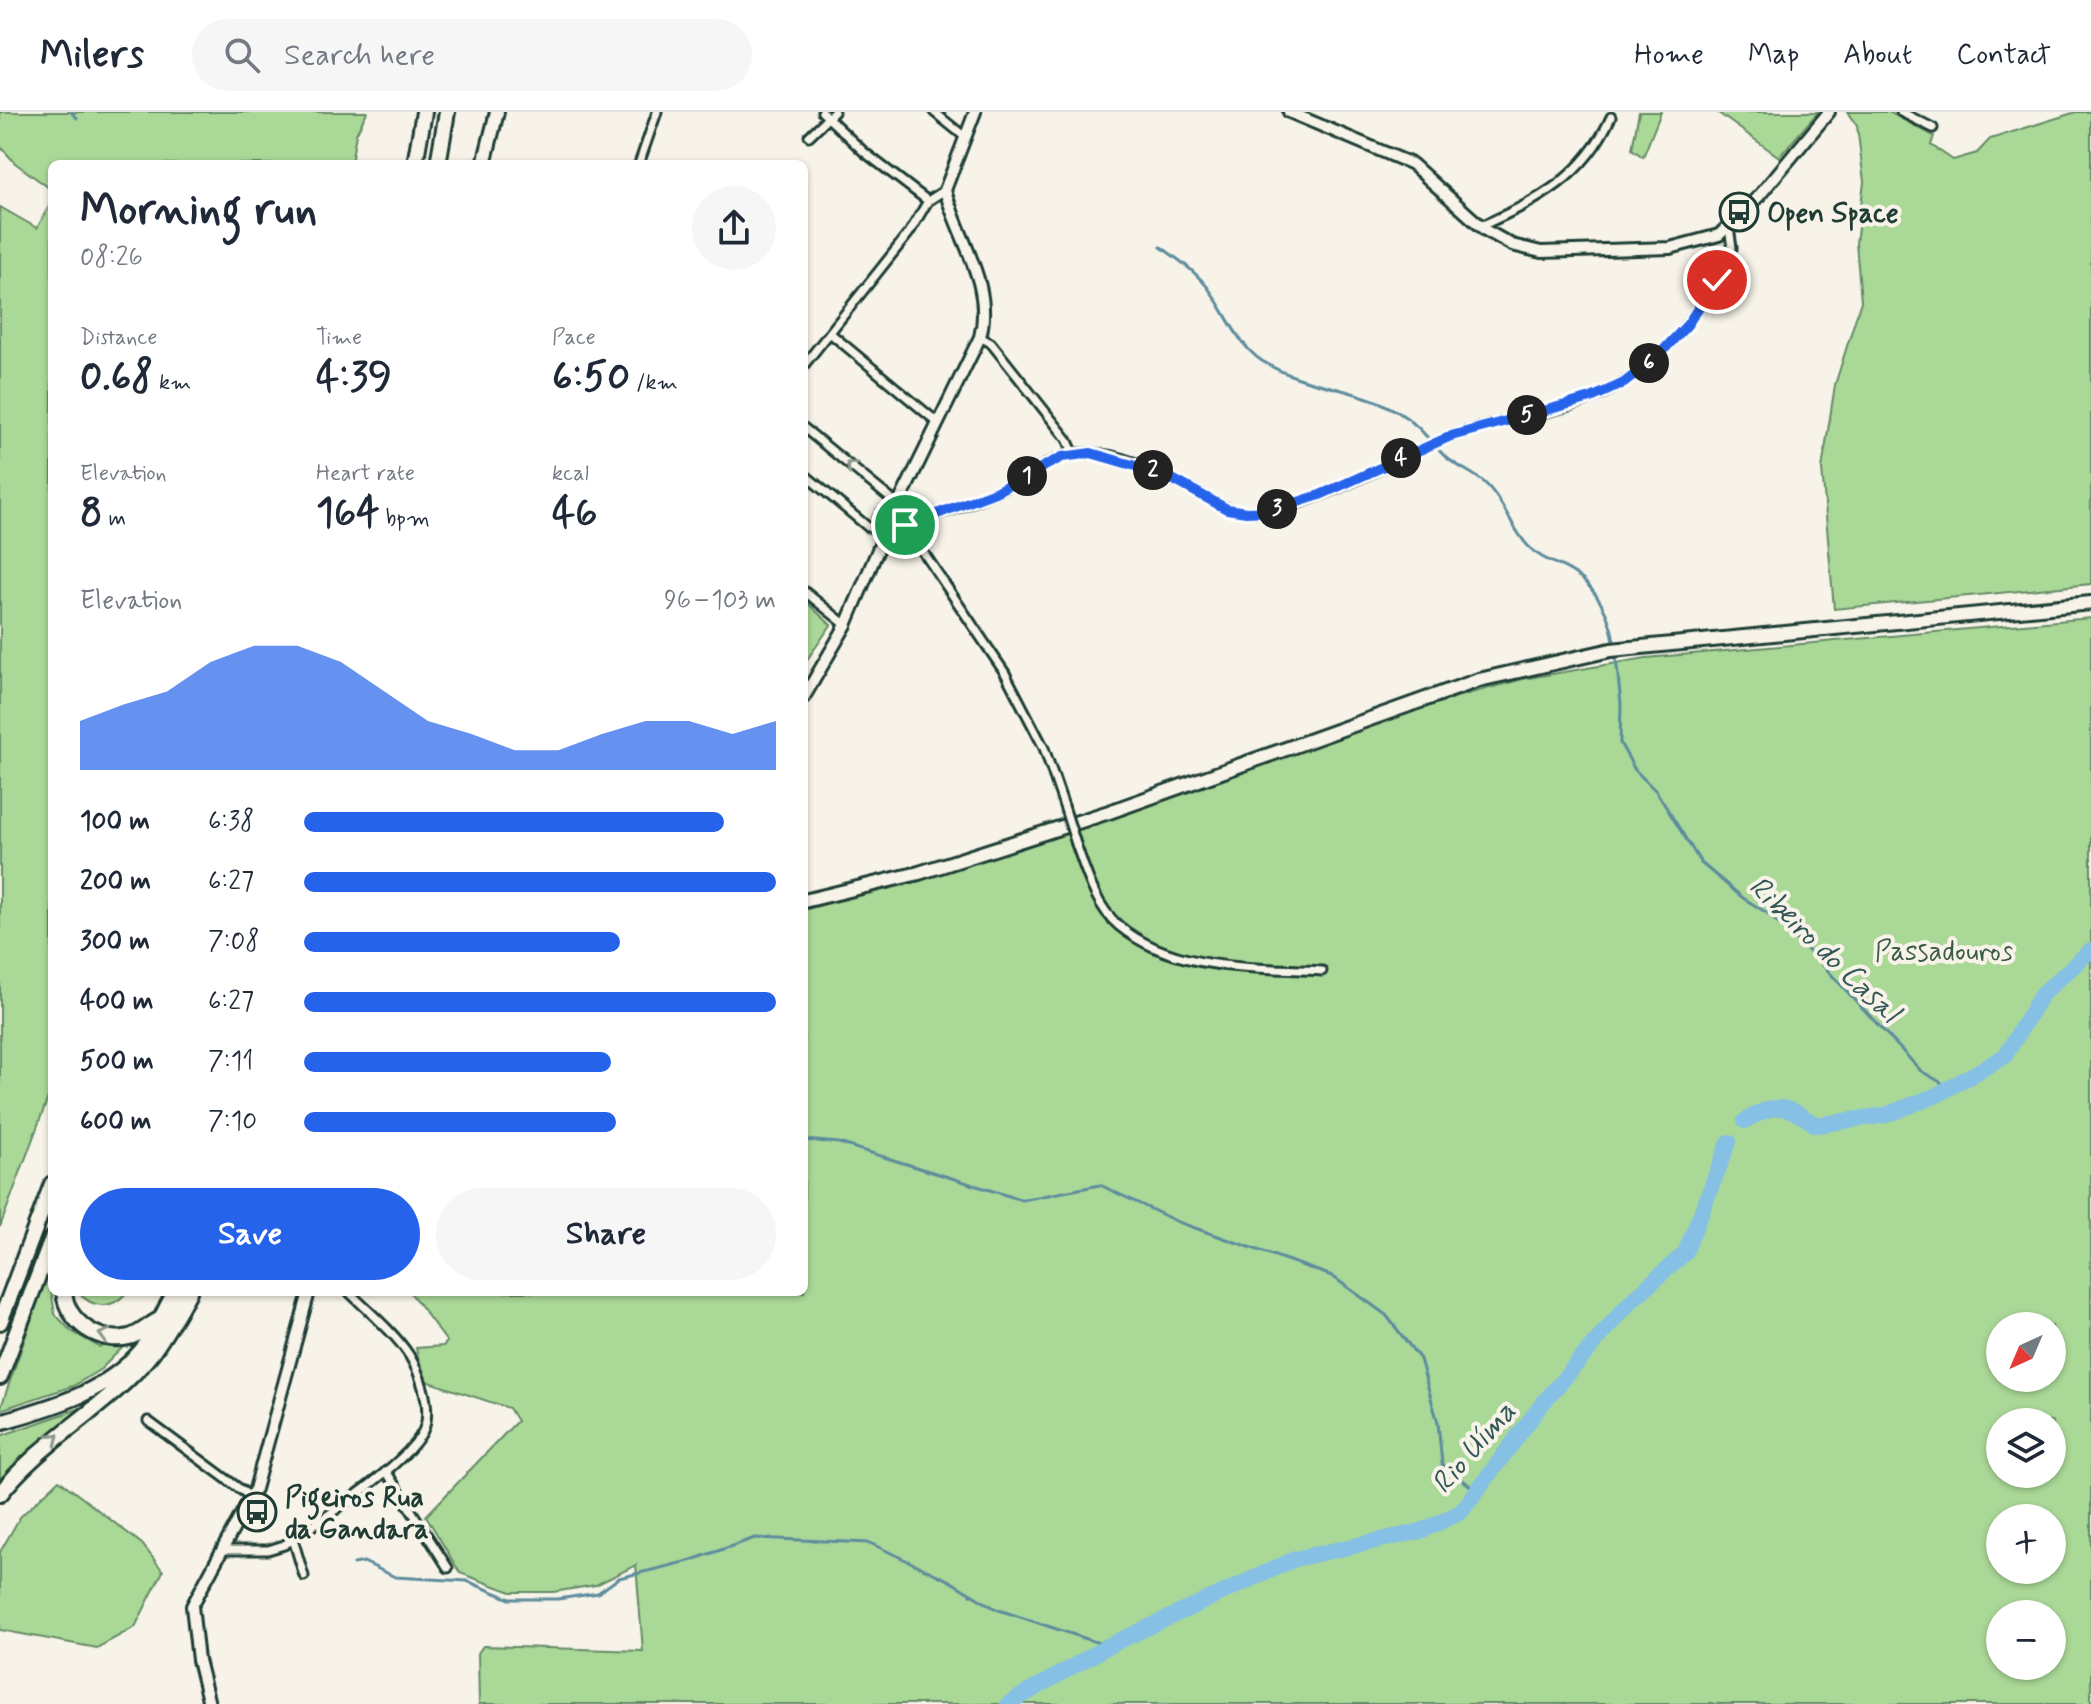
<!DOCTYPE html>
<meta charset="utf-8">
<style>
:root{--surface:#fff;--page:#f6f6f7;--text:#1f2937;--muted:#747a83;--line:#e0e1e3;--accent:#2563eb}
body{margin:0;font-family:Mynerve,sans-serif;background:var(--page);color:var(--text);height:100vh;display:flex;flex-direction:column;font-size:30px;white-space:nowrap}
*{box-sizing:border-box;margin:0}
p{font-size:26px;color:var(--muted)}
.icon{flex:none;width:44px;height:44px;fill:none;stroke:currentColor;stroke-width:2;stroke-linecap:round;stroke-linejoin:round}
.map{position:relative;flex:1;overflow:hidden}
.details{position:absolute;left:48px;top:48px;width:760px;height:1136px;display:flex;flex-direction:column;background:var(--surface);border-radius:12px;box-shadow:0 2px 6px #0004}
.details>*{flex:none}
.needle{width:52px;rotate:224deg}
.fabs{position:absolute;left:1986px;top:1200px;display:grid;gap:16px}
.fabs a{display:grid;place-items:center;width:80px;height:80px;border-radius:50%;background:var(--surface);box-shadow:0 2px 6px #0004;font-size:40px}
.pin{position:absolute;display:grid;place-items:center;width:68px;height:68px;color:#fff;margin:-34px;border:4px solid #fff;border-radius:50%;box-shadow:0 2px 8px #0007}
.km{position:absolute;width:40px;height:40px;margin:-20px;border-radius:50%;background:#222;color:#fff;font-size:22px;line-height:40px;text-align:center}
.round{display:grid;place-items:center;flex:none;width:84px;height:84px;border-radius:42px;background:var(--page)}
.summary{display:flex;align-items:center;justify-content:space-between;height:136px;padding:0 32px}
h1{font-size:44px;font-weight:700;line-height:60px}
.figures{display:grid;grid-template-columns:repeat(3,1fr);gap:12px;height:136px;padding:8px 32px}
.figures div{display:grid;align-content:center}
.figures b{font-size:40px;font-weight:700}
.figures small{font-size:22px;font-weight:400}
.figures p{font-size:22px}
.chart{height:224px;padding:16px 32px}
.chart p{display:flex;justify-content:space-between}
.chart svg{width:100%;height:144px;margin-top:8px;fill:var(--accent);opacity:.7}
.cta{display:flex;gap:16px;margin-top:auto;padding:16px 32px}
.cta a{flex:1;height:92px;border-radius:48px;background:var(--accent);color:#fff;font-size:32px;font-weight:700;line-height:92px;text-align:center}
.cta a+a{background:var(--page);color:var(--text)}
ul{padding:0 32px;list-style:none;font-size:26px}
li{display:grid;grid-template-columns:128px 96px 1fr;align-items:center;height:60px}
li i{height:20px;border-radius:10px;background:var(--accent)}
header{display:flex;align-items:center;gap:48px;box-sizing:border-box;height:112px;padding:0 40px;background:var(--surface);border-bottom:2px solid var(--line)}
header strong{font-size:38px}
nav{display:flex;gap:44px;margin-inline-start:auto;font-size:28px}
.search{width:560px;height:72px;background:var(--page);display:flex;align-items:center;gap:20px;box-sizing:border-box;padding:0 28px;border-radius:44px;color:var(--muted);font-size:30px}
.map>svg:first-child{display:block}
.green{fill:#aad897;stroke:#648a66;stroke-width:2;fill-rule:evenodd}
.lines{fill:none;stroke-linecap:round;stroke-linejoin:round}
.stream{stroke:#5d8c9e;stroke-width:3}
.river{stroke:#86c0e5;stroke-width:16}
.minor-casing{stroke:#1f3d34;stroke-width:13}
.secondary-casing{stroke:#1f3d34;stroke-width:16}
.primary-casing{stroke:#1f3d34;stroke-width:18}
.motorway-casing{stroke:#1f3d34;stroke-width:20}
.minor{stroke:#f7f3e8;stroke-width:7}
.secondary{stroke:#f7f3e8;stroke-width:10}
.primary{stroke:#f7f3e8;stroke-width:12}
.motorway{stroke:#f7f3e8;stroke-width:14}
.minor-bridge-casing{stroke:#1f3d34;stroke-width:13;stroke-linecap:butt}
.minor-bridge{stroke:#f7f3e8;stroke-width:7}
.oneway{stroke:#8b988e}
.route-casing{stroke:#fff;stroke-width:16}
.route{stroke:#2563eb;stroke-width:10}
.labels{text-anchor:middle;stroke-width:8;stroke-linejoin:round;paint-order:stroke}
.poi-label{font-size:28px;font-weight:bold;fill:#1f3d34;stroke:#f7f3e8;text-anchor:start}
.park-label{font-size:28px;fill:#3b5c48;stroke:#f7f3e8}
.water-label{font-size:30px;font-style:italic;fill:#345757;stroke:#f7f3e8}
</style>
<header>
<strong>Milers</strong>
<div class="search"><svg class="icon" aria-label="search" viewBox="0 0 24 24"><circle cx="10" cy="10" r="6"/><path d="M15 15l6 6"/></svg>Search here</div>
<nav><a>Home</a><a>Map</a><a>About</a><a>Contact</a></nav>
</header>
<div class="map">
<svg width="2091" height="1592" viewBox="0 0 2091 1592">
<rect width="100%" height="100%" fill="#f7f3e8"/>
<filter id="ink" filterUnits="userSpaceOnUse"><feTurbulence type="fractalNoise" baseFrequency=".0125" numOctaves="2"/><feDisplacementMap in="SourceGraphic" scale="16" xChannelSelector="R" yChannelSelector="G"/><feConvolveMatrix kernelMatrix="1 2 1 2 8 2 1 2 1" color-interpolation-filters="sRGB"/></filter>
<g filter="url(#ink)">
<path class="green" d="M0,0H367L356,22L351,52H52V78L15,51L0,34Z
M1639,0H1661L1643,45L1632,37Z
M1717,0H1818L1779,45Z
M1847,0H1889L1934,24L1931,33L1953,48L1977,41L1990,27L2076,0H2091V472L1834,497L1822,357L1835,273L1861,189L1856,131L1864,70L1857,14Z
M52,90V975L0,1115V95L37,116Z
M804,488L831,513L804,552Z
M2091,506V1592H479L478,1541L483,1534L643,1539L636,1453L596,1473L553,1480H511L460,1461L426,1404L517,1309L509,1296L423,1268L416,1236L443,1234L447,1230L410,1180H804V798L1065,718L1434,591L1523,567L1646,546ZM2000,1214H2052V1266H2000ZM2000,1310H2052V1362H2000ZM2000,1406H2052V1458H2000ZM2000,1502H2052V1554H2000Z
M48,1160L55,1202L71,1219L99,1235L128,1230L101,1257L73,1274L0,1298Z
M78,1180H127C112,1198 93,1197 78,1180Z
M81,1296L47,1324L0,1371V1324Z
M59,1368L142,1432L163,1459L135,1515L97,1536L0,1518V1440L20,1405Z"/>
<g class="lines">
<path class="stream" d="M71,0L77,6
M1161,135C1179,148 1198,161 1211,180C1227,203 1239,234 1262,249C1315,283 1383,271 1428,326
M1438,337C1451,354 1472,358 1487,373C1505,391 1511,416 1528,434C1542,449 1560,451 1575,462C1596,476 1611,505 1614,530
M1616,546L1621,592L1620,631L1635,658L1656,679L1701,751L1743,786L1767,801L1816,846L1921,959L1949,975
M804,1028L839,1031L1022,1088L1100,1073L1178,1110L1332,1164L1386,1203L1420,1247L1438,1311L1442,1352L1477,1379
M354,1452L364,1450L395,1465L467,1469L510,1487H558L598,1481L619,1466L689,1449L755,1426L870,1431L948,1468L996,1497L1108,1534"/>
<path class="river" d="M1745,1009C1777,989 1786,993 1816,1013L1886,1003L1937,983L2005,944L2041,883L2091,838
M1008,1592L1108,1534L1295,1447L1421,1419L1461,1400L1542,1292L1631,1189L1685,1141L1729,1030"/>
<defs>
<path id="minor" d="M822,0L864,40L928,89
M934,0L965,25
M1901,0L1933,16
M809,24L834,0
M639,52L657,0
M1481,114C1539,88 1584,65 1611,5
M830,221L937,310
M980,225L991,231L1067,327L1074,342
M804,253L909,121L928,89L945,78
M804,316L891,387L892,396
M804,362L868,415L880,417
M905,409C941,405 981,388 1013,371C1033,361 1056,343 1079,341C1118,338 1159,360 1193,378C1210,387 1228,400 1248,400C1310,401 1393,346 1452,324C1507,304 1575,302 1625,270C1671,241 1703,193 1729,146L1732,136L1729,115
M905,413L1005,561L1044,636L1064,694
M804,479L846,513
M1076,732C1086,760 1096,795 1119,814C1175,860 1254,855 1322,859
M148,1309L252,1386
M386,1359L448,1456
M293,1427L304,1464
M222,1438H268L284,1433C315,1412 415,1348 425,1314C431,1292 420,1261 409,1243C394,1220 368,1199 349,1180"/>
<path id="secondary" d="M1289,0L1412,52L1485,118L1512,133L1541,140L1670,136L1719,123L1759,84L1829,0
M879 410a13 13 0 1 1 26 0a13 13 0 1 1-26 0Z
M896,397L980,225C994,173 958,127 945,78L975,0
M804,585L846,513L885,421
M209,1592L198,1548L192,1494L255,1377L309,1180"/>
<path id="primary" d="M484,52L497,0
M804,789L919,761L1109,700L1479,568L1611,538L2091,491"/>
<path id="motorway" d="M415,52L424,0
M438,52L447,0
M64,1180C67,1211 100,1232 129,1225C139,1223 148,1214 157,1209
M0,1210L52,1072
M0,1265L52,1127
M0,1310C51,1295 104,1282 141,1239C155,1222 164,1199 175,1180
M0,1382C42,1327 107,1297 150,1243C165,1224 177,1201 189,1180"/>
</defs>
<use href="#minor" class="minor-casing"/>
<use href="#secondary" class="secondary-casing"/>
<use href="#primary" class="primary-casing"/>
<use href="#motorway" class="motorway-casing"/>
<use href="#minor" class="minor"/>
<use href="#secondary" class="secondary"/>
<use href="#primary" class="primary"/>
<use href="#motorway" class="motorway"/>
<defs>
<path id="minor-bridge" d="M1064,694L1076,732"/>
</defs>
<use href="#minor-bridge" class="minor-bridge-casing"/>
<use href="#minor-bridge" class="minor-bridge"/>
</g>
<defs><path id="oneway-chevron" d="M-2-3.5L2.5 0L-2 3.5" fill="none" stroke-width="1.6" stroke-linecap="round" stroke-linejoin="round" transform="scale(2)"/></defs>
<g class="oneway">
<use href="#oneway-chevron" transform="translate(851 354) rotate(-141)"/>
<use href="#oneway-chevron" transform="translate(104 1223) rotate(-164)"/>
<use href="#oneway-chevron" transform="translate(54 1326) rotate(-39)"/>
</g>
</g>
<g class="lines" filter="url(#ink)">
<defs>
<path id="route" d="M905,413V409L921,408L995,380L1062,345L1091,341L1163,362L1227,397L1246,400L1270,399L1320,383L1451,324L1591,286L1624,271L1657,245L1687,213L1717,168"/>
</defs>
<use href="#route" class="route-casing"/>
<use href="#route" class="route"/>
</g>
<defs>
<symbol id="bus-ring" viewBox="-11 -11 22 22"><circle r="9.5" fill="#f7f3e8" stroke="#1f3d34" stroke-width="1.5"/><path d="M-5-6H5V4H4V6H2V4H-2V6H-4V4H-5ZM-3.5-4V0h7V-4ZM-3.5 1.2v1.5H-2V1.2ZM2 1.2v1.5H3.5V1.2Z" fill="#1f3d34"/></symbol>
</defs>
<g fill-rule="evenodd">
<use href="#bus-ring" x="1717" y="78" width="44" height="44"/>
<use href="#bus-ring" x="235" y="1378" width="44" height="44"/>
</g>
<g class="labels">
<g class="poi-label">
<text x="1767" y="110">Open Space</text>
<text x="285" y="1394">Pigeiros Rua<tspan x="285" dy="32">da Gandara</tspan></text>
</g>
<g class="park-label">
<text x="1944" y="848">Passadouros</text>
</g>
<g class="water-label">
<text transform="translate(1825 837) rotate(44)" y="10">Ribeiro do Casal</text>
<text transform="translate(1473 1335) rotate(-49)" y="10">Rio Uíma</text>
</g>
</g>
</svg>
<div class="fabs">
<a><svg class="needle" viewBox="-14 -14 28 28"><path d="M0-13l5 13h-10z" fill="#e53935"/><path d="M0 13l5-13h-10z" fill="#747a83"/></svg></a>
<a><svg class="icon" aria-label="layers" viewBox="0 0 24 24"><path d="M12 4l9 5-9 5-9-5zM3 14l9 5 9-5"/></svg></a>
<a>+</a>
<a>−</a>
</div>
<div class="pin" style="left:905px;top:413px;background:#1e9e55"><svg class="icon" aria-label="arrive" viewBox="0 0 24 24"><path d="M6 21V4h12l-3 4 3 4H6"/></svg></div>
<div class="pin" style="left:1717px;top:168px;background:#d93025"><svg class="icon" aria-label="check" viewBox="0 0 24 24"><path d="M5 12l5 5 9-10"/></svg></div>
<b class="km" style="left:1027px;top:364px">1</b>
<b class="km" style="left:1153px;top:358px">2</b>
<b class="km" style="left:1277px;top:397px">3</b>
<b class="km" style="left:1401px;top:346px">4</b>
<b class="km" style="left:1527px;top:303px">5</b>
<b class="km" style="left:1649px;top:251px">6</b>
<section class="details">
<div class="summary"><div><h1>Morning run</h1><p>08:26</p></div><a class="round"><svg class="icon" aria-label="share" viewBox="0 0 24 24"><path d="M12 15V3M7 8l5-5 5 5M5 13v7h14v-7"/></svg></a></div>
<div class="figures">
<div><p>Distance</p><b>0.68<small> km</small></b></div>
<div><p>Time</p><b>4:39</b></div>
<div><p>Pace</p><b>6:50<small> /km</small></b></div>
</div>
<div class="figures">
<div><p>Elevation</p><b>8<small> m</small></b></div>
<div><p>Heart rate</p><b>164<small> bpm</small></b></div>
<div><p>kcal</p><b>46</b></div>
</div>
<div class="chart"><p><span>Elevation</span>96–103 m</p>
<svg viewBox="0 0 160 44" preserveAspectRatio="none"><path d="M0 44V29L10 24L20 20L30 11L40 6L50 6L60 11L70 20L80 29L90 33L100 38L110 38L120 33L130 29L140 29L150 33L160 29V44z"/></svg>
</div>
<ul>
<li><b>100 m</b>6:38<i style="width:89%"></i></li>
<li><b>200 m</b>6:27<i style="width:100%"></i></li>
<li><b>300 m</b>7:08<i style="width:67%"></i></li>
<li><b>400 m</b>6:27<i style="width:100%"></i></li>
<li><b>500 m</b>7:11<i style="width:65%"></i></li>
<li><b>600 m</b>7:10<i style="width:66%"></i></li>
</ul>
<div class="cta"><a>Save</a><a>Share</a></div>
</section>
</div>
